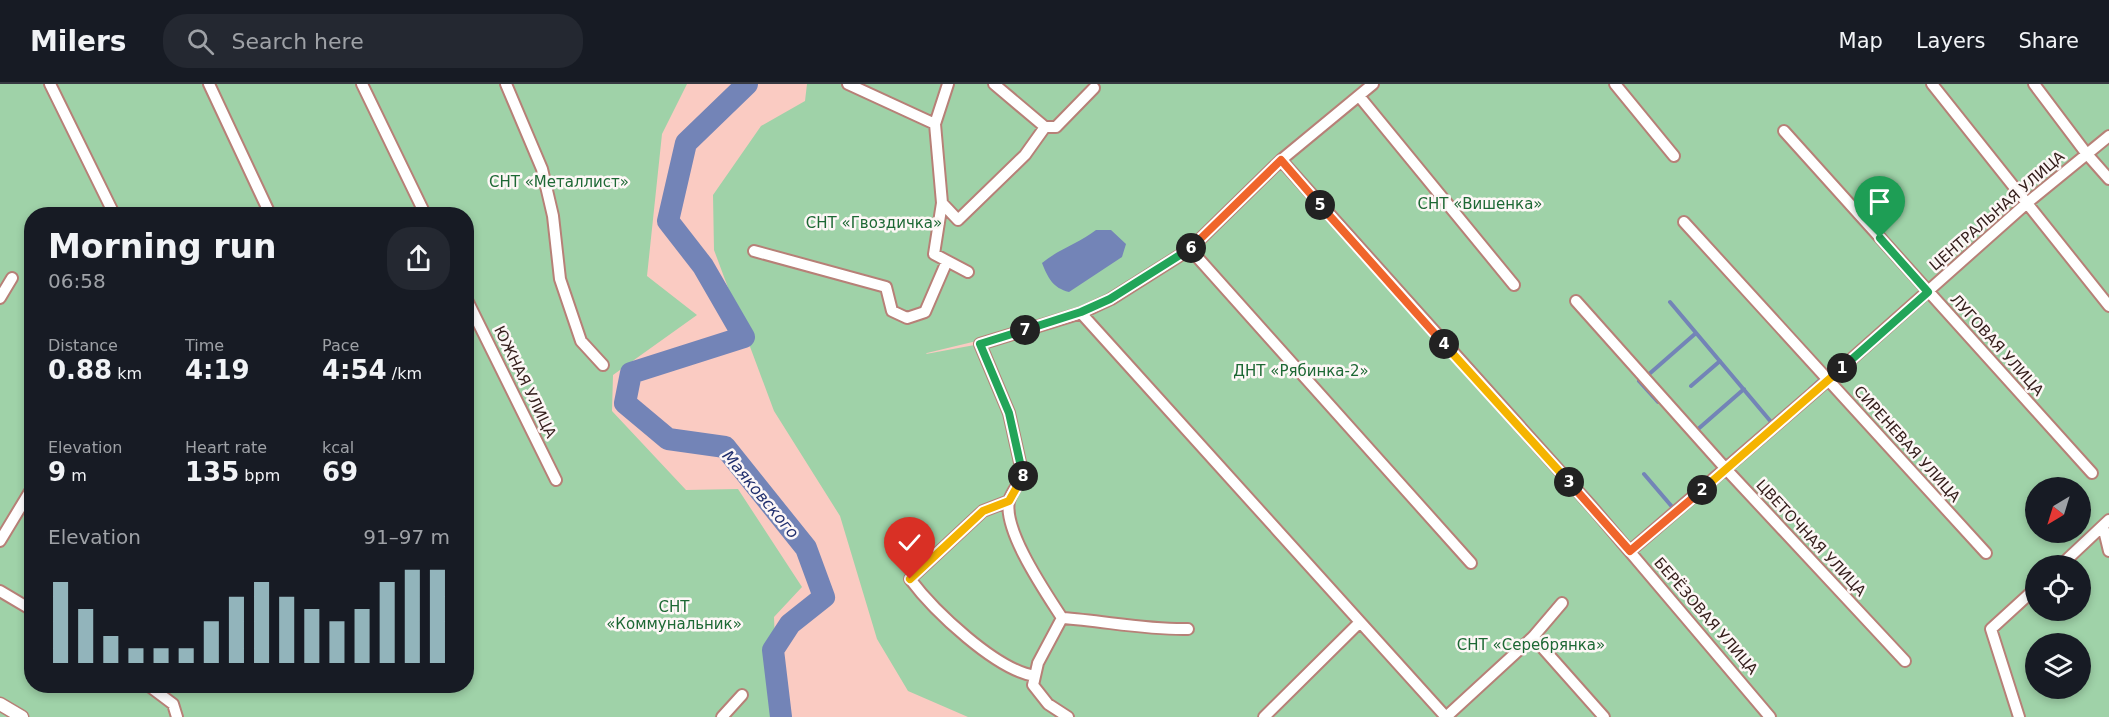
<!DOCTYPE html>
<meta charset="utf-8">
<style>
:root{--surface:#171b24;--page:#242831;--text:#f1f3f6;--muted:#9ea1a6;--line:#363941;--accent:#92b4bb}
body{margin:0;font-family:"DejaVu Sans",sans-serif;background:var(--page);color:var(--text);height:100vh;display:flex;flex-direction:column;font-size:22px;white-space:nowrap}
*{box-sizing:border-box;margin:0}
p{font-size:20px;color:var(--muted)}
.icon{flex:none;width:33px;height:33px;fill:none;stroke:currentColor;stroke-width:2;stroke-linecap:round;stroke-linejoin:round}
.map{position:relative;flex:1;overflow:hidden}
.panel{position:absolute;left:24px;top:123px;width:450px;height:486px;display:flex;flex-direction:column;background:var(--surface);border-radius:24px;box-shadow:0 3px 9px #0003}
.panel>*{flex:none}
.needle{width:39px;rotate:218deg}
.buttons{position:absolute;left:2025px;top:393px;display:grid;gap:12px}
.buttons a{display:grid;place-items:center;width:66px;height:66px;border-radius:50%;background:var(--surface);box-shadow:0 3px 9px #0003;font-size:30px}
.pin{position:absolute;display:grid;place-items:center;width:51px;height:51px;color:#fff;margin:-62px -26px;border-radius:50% 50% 50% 0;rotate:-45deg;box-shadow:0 0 6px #0007}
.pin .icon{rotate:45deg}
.km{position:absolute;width:30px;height:30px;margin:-15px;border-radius:50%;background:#222;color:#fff;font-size:16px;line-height:30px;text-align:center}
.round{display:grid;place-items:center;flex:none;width:63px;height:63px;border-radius:24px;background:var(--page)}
.overview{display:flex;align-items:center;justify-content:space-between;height:102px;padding:0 24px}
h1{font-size:33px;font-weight:800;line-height:45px}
.stats{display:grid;grid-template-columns:repeat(3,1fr);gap:9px;height:102px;padding:6px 24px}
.stats div{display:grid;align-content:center}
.stats b{font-size:26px;font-weight:800}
.stats small{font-size:16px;font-weight:400}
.stats p{font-size:16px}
.chart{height:168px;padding:12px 24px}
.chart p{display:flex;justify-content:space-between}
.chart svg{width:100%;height:108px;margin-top:6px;stroke:var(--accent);stroke-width:6}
header{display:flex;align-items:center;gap:36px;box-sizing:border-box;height:84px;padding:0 30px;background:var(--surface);border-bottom:2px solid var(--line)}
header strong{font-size:28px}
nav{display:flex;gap:33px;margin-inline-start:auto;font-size:21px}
.search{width:420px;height:54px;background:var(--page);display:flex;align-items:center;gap:15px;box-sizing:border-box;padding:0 21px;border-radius:24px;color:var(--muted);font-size:22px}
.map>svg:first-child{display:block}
.green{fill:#9fd2a8;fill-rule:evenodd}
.water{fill:#7384b7}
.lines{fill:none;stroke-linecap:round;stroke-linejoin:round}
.stream{stroke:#7384b7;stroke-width:4}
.river{stroke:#7384b7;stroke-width:22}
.minor-casing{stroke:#b78077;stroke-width:14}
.tertiary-casing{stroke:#b78077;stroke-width:15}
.minor{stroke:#fff;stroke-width:10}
.tertiary{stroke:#fff;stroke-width:12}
.split-1-casing{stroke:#fff;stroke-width:12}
.split-2-casing{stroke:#fff;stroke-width:12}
.split-3-casing{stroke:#fff;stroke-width:12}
.split-4-casing{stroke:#fff;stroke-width:12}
.split-5-casing{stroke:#fff;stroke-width:12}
.split-6-casing{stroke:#fff;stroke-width:12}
.split-7-casing{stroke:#fff;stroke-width:12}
.split-8-casing{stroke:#fff;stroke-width:12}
.split-9-casing{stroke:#fff;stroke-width:12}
.split-1{stroke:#22a559;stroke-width:8}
.split-2{stroke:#f5b400;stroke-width:8}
.split-3{stroke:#f0652b;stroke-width:8}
.split-4{stroke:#f5b400;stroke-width:8}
.split-5{stroke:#f0652b;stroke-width:8}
.split-6{stroke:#f0652b;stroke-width:8}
.split-7{stroke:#22a559;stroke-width:8}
.split-8{stroke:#22a559;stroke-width:8}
.split-9{stroke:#f5b400;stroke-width:8}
.labels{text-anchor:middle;stroke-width:5;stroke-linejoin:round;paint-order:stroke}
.park-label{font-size:15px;fill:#1d6834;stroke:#fdf7f6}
.street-label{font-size:15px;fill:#331d1a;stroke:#fdf7f6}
.water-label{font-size:16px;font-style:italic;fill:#212f6e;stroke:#fdf7f6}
</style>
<header>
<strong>Milers</strong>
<div class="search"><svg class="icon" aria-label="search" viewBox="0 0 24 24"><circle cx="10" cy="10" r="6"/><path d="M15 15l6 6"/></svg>Search here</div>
<nav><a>Map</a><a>Layers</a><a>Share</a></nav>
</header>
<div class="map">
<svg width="2109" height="633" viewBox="0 0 2109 633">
<rect width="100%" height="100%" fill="#facbc2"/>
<path class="green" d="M0,0H687L662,50L647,192L697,231L613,291L612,327L686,406L738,405L802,503L774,533L778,633H0ZM32,130H466V602H32Z
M807,0H2109V633H968L908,607L877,555L840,432L774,327L714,166L713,111L761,42L805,17ZM1018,247L980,260L926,270L927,269ZM2036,404H2080V448H2036ZM2036,482H2080V526H2036ZM2036,560H2080V604H2036Z"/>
<path class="water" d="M1096,146H1111L1126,160L1122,173L1069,208C1053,204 1048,194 1042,179C1059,165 1079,159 1096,146Z"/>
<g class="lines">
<path class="stream" d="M1670,218L1772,339
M1648,291L1696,249
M1639,297L1658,318
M1691,302L1720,277
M1810,305L1821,295
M1698,348L1697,346L1744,305
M1644,390L1674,425"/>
<path class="river" d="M747,0L686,59L668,137L703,182L744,253L631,289L625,319L668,355L725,363L806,464L824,513L790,540L773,566L781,633"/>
<defs>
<path id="minor" d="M50,0L114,130
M209,0L270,130
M362,0L425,130
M506,0L542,85L553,132L560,195L581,257L603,281
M848,0L935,40
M948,0L935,40L942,119L934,170L968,188
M1615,0L1674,72
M1932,0L2109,222
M2034,0L2086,69L2109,95
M1359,12L1514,201
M1045,43H1056L1094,4
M1784,47L2092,389
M1281,76L1592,423L1770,633
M942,119L958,136L1025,71L1045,43L994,0
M1684,138L1986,469
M1190,165L1471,479
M754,167L886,203L892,227L907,234L925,228L947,177
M0,214L12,194
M466,214L556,396
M1576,217L1726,385L1905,577
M1081,229L1446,633
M1009,417L983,427L910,495C934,527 996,586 1035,592
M2103,442L2109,467
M0,457L32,404
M1630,467L1828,296L2027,119L2109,52
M2060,482L2109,436
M0,507L32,526
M1062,534C1046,509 1003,447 1009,417C1011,409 1019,399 1023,392L1009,329L980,260L1081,229L1111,215L1190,165L1281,76L1373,0
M1533,553L1604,633
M149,602L173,620L177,633
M722,633L742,611
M1068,633L1048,620L1033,601L1038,579L1062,534C1105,537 1146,546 1188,545
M1264,633L1360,538
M1446,633L1533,553L1562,519
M2019,633L1991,545L2036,504"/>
<path id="tertiary" d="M0,620L22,633"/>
</defs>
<use href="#minor" class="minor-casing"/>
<use href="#tertiary" class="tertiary-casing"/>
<use href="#minor" class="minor"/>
<use href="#tertiary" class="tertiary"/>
</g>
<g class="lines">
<defs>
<path id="split-1" d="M1842,284L1928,208L1880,154"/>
<path id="split-2" d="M1702,406L1842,284"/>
<path id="split-3" d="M1569,398L1630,467L1702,406"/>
<path id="split-4" d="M1444,260L1569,398"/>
<path id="split-5" d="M1320,121L1444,260"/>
<path id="split-6" d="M1191,164L1281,76L1320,121"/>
<path id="split-7" d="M1025,246L1081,228L1110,215L1191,164"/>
<path id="split-8" d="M1023,392L1009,329L980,260L1025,246"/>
<path id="split-9" d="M910,495L983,427L1009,417L1023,392"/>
</defs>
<use href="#split-1" class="split-1-casing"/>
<use href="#split-2" class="split-2-casing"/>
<use href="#split-3" class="split-3-casing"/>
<use href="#split-4" class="split-4-casing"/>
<use href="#split-5" class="split-5-casing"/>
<use href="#split-6" class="split-6-casing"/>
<use href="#split-7" class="split-7-casing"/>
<use href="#split-8" class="split-8-casing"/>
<use href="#split-9" class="split-9-casing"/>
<use href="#split-1" class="split-1"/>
<use href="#split-2" class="split-2"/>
<use href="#split-3" class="split-3"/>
<use href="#split-4" class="split-4"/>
<use href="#split-5" class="split-5"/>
<use href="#split-6" class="split-6"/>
<use href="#split-7" class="split-7"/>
<use href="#split-8" class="split-8"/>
<use href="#split-9" class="split-9"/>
</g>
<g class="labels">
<g class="park-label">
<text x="559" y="103">СНТ «Металлист»</text>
<text x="1480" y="125">СНТ «Вишенка»</text>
<text x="874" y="144">СНТ «Гвоздичка»</text>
<text x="1301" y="292">ДНТ «Рябинка-2»</text>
<text x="674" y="528">СНТ<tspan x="674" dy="17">«Коммунальник»</tspan></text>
<text x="1531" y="566">СНТ «Серебрянка»</text>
</g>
<g class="street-label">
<text transform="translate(1997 127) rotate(-41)" y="5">ЦЕНТРАЛЬНАЯ УЛИЦА</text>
<text transform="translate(1997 261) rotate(48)" y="5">ЛУГОВАЯ УЛИЦА</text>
<text transform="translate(525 298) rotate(64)" y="5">ЮЖНАЯ УЛИЦА</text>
<text transform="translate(1907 360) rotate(48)" y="5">СИРЕНЕВАЯ УЛИЦА</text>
<text transform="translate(1811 454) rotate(47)" y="5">ЦВЕТОЧНАЯ УЛИЦА</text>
<text transform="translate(1706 532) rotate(49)" y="5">БЕРЁЗОВАЯ УЛИЦА</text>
</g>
<g class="water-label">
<text transform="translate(761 410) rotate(50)" y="6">Маяковского</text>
</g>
</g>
</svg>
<div class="buttons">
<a><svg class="needle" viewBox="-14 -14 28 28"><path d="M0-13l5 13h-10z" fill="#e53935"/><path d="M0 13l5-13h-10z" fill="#9ea1a6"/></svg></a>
<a><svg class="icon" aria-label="locate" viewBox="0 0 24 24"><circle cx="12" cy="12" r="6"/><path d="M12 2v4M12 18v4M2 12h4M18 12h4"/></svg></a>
<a><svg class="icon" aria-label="layers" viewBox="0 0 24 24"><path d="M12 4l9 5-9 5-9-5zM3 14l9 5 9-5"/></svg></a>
</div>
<div class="pin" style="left:1880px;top:154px;background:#1e9e55"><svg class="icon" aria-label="arrive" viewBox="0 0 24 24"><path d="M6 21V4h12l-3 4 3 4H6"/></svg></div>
<div class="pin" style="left:910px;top:495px;background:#d93025"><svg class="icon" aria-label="check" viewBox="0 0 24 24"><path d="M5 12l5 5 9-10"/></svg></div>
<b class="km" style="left:1842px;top:284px">1</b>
<b class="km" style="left:1702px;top:406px">2</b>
<b class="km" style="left:1569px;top:398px">3</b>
<b class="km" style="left:1444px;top:260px">4</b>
<b class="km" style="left:1320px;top:121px">5</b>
<b class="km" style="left:1191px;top:164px">6</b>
<b class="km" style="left:1025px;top:246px">7</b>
<b class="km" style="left:1023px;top:392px">8</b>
<section class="panel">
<div class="overview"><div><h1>Morning run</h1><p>06:58</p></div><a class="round"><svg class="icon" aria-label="share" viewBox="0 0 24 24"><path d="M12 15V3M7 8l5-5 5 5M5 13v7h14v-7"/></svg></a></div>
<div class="stats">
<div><p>Distance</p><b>0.88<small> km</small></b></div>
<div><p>Time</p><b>4:19</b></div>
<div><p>Pace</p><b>4:54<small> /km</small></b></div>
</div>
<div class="stats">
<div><p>Elevation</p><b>9<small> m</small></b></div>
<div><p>Heart rate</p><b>135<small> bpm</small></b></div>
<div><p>kcal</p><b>69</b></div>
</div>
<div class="chart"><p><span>Elevation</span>91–97 m</p>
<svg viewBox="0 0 160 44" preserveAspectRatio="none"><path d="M5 44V11M15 44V22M25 44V33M35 44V38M45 44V38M55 44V38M65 44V27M75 44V17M85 44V11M95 44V17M105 44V22M115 44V27M125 44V22M135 44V11M145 44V6M155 44V6"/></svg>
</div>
</section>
</div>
